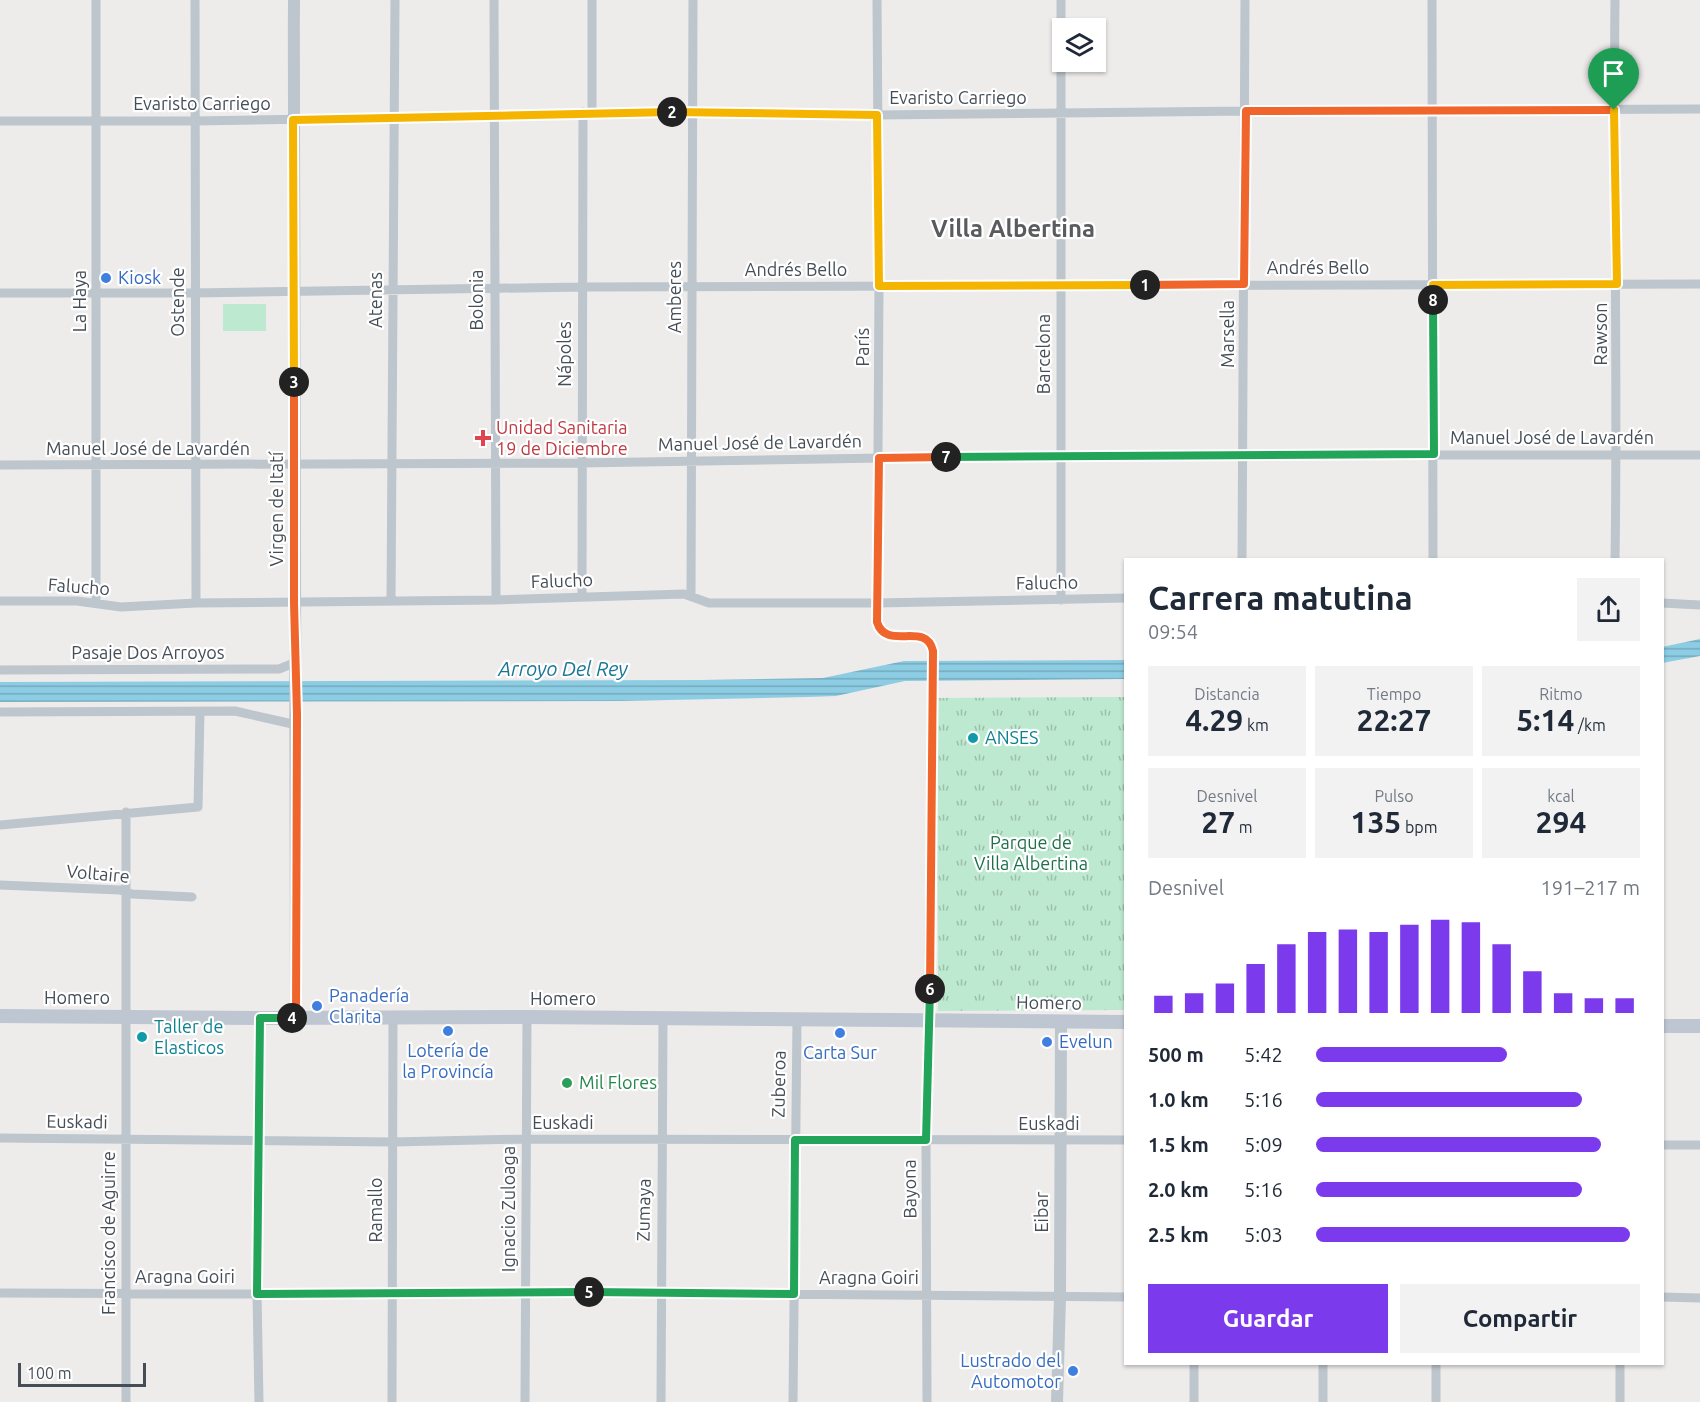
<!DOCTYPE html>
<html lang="es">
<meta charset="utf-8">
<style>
:root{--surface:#fff;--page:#f2f2f3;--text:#1f2937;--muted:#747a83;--accent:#7c3aed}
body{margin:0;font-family:Ubuntu,sans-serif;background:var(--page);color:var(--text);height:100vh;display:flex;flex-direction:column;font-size:22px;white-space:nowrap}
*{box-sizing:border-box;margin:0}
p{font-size:20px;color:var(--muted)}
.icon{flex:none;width:33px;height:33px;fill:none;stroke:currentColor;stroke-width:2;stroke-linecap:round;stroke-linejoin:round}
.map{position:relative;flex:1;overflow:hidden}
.panel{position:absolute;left:1124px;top:558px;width:540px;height:807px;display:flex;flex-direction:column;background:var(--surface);border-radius:0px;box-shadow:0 2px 4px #0004}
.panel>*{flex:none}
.buttons{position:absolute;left:1052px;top:18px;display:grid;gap:12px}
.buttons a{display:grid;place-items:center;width:54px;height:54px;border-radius:0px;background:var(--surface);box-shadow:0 2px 4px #0004;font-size:30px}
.scale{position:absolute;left:18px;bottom:15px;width:128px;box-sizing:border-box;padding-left:6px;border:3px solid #454e57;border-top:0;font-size:16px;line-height:21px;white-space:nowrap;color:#454e57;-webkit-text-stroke:4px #fff;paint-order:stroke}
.pin{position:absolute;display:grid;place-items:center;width:51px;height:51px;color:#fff;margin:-62px -26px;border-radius:50% 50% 50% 0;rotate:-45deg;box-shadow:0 0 6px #0007}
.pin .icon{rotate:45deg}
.km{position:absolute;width:30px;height:30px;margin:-15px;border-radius:50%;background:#222;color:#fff;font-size:16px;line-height:30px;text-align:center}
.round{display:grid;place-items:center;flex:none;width:63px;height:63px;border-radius:0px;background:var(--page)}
.overview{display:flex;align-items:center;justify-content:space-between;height:102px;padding:0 24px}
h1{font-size:33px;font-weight:600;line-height:45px}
.figures{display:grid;grid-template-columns:repeat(3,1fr);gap:9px;height:102px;padding:6px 24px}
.figures div{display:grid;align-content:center;border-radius:0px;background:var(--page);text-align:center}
.figures b{font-size:30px;font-weight:600}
.figures small{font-size:16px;font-weight:400}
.figures p{font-size:16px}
.chart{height:168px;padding:12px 24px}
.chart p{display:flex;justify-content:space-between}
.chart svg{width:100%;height:108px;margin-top:6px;stroke:var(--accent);stroke-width:6}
.action{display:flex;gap:12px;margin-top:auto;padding:12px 24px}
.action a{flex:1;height:69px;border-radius:0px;background:var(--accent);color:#fff;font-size:24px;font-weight:600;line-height:69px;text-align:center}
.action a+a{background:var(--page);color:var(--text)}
ul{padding:0 24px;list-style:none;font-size:20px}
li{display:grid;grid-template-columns:96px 72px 1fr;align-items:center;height:45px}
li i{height:15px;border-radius:8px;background:var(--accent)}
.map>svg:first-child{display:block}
.grass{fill:url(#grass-tufts)}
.pitch{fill:#bce9cf}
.water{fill:url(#water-rules)}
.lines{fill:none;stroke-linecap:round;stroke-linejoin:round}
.minor{stroke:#bdc5cd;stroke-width:9}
.tertiary{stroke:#bdc5cd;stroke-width:12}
.secondary{stroke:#bdc6d1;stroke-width:14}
.split-1-casing{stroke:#fff;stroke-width:12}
.split-2-casing{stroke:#fff;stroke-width:12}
.split-3-casing{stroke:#fff;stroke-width:12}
.split-4-casing{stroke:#fff;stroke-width:12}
.split-5-casing{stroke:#fff;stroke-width:12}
.split-6-casing{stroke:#fff;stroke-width:12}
.split-7-casing{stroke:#fff;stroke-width:12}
.split-8-casing{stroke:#fff;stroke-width:12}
.split-9-casing{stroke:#fff;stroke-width:12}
.split-1{stroke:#f0652b;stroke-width:8}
.split-2{stroke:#f5b400;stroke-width:8}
.split-3{stroke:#f5b400;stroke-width:8}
.split-4{stroke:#f0652b;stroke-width:8}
.split-5{stroke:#22a559;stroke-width:8}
.split-6{stroke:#22a559;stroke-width:8}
.split-7{stroke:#f0652b;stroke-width:8}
.split-8{stroke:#22a559;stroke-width:8}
.split-9{stroke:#f5b400;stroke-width:8}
.shop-dot{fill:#3f7fe0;stroke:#fff;stroke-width:2}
.health-dot{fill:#e0444e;stroke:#fff;stroke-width:2}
.culture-dot{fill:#0f9aa8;stroke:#fff;stroke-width:2}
.leisure-dot{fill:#2e9e5b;stroke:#fff;stroke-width:2}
.labels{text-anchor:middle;stroke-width:4.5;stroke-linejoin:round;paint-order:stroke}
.street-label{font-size:18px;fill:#454e57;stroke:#fff}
.shop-label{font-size:18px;fill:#366cbe;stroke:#fff;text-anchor:start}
.health-label{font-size:18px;fill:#be3a42;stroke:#fff;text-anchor:start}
.culture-label{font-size:18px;fill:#0d838f;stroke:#fff;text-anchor:start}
.park-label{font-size:18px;fill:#1e704a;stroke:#fff}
.leisure-label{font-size:18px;fill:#27864d;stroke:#fff;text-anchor:start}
.water-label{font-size:20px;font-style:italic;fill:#187797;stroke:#fff}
.district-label{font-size:24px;font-weight:bold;fill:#595b5f;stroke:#fff}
</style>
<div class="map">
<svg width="1700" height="1402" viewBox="0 0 1700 1402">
<defs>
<pattern id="grass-tufts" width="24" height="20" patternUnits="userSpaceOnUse" patternTransform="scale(1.5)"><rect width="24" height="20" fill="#bce9cf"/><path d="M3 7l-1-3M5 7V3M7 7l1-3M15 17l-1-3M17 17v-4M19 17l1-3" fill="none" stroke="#9bbfab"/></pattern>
<pattern id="water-rules" width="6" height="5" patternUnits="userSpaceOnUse" patternTransform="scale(1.5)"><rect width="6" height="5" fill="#8ccde3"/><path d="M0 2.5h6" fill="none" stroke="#74a9bb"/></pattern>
</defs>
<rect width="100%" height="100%" fill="#eeebeb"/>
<path class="grass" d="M1125,697V1010L938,1011L937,698Z"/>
<path class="pitch" d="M223,304H266V331H223Z"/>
<path class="water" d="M1700,639V656L1662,663V647Z
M1125,660V679L905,681L836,696L808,697L620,701L0,702V682L701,680L823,678L904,661Z"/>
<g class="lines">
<path class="minor" d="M96,0V602
M195,0L196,603
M494,0L496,600
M592,0V112
M877,0L879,286L877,622C886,652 926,620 933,651L926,1140L927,1402
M1432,0L1433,560
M0,121H194L693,112L877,115L1246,111L1700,109
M0,293H194L582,287L1700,284
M0,465L581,463L1060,455H1700
M1242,560L1245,0
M1615,560C1618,373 1613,187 1615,0
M691,595L693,0
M582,596L583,112
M391,600L395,0
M1061,600V0
M0,601H77L121,607L196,603L496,600L684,594L709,603H877L1125,598
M1662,603L1700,605
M0,670L279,669L294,663
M0,712L235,711L297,725
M126,812V1402
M0,825L198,807L200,711
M0,885L120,890L132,894L192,897
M0,1138L393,1142L525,1139L1125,1140
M1662,1145H1700
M0,1293L257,1294L526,1292L1125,1297
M1662,1297L1700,1298
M1323,1364V1402
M1436,1364V1402
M1620,1364V1402
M259,1402L257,1294L260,1018
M392,1402L393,1017
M525,1402L527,1017
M661,1402L663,1018
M793,1402L797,1019
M1194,1402V1364"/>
<path class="tertiary" d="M294,0C292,339 297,678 296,1018
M1057,1402L1060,1297L1061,1021"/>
<path class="secondary" d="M0,1016L260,1018L527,1017L1125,1022
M1662,1026H1700"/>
</g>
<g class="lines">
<defs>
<path id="split-1" d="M1145,285L1244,284L1246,111L1614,110"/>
<path id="split-2" d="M672,112L877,115L879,286L1145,285"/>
<path id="split-3" d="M294,382L293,120L672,112"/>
<path id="split-4" d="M292,1018H296L297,714L294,603V382"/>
<path id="split-5" d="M292,1018H260L257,1294L589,1292"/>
<path id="split-6" d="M589,1292L794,1294L795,1140H926L930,989"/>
<path id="split-7" d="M930,989L933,651C926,620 886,652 877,622L879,458L946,457"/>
<path id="split-8" d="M946,457L1434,454L1433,300"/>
<path id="split-9" d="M1433,300V285L1617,284L1614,110"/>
</defs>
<use href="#split-1" class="split-1-casing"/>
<use href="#split-2" class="split-2-casing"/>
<use href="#split-3" class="split-3-casing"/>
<use href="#split-4" class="split-4-casing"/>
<use href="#split-5" class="split-5-casing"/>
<use href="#split-6" class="split-6-casing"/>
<use href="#split-7" class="split-7-casing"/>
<use href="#split-8" class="split-8-casing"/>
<use href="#split-9" class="split-9-casing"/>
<use href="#split-1" class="split-1"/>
<use href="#split-2" class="split-2"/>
<use href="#split-3" class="split-3"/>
<use href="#split-4" class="split-4"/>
<use href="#split-5" class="split-5"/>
<use href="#split-6" class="split-6"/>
<use href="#split-7" class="split-7"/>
<use href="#split-8" class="split-8"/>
<use href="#split-9" class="split-9"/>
</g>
<g class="shop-dot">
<circle cx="106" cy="278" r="6"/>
<circle cx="317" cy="1006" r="6"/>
<circle cx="448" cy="1031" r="6"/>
<circle cx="840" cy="1033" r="6"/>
<circle cx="1047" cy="1042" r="6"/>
<circle cx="1073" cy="1371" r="6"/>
</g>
<path class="health-dot" d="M480 429h6v6h6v6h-6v6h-6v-6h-6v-6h6z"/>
<g class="culture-dot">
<circle cx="973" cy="738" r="6"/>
<circle cx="142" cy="1037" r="6"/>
</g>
<circle class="leisure-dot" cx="567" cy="1083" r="6"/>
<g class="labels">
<g class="street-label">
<text x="958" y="104">Evaristo Carriego</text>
<text x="202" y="110">Evaristo Carriego</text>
<text x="1318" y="274">Andrés Bello</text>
<text x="796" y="276">Andrés Bello</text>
<text transform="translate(675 297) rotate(-90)" y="6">Amberes</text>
<text transform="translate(376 300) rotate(-90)" y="6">Atenas</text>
<text transform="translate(477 300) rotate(-90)" y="6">Bolonia</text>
<text transform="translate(80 301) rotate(-90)" y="6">La Haya</text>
<text transform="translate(178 302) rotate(-90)" y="6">Ostende</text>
<text transform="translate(1228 334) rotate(-90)" y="6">Marsella</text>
<text transform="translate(1601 334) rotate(-90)" y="6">Rawson</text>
<text transform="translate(863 347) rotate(-90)" y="6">París</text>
<text transform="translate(565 354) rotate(-90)" y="6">Nápoles</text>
<text transform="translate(1044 354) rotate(-90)" y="6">Barcelona</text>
<text x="1552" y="444">Manuel José de Lavardén</text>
<text transform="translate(760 443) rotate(-1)" y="6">Manuel José de Lavardén</text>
<text x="148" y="455">Manuel José de Lavardén</text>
<text transform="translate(277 509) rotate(-90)" y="6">Virgen de Itatí</text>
<text transform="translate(562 581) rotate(-2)" y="6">Falucho</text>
<text transform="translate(1047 583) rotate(-1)" y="6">Falucho</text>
<text transform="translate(79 587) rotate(4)" y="6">Falucho</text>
<text x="148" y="659">Pasaje Dos Arroyos</text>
<text transform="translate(98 874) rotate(5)" y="6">Voltaire</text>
<text x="77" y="1004">Homero</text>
<text x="563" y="1005">Homero</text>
<text transform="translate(1049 1003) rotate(1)" y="6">Homero</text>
<text transform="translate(779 1084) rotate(-89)" y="6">Zuberoa</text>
<text transform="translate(77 1122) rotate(1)" y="6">Euskadi</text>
<text x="563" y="1129">Euskadi</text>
<text x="1049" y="1130">Euskadi</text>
<text transform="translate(910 1189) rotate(-91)" y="6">Bayona</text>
<text transform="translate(509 1209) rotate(-90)" y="6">Ignacio Zuloaga</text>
<text transform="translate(376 1210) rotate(-90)" y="6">Ramallo</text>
<text transform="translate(644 1210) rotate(-89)" y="6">Zumaya</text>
<text transform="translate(1042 1212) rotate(-90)" y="6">Eibar</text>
<text transform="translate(109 1233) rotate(-90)" y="6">Francisco de Aguirre</text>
<text x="185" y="1283">Aragna Goiri</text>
<text x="869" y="1284">Aragna Goiri</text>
</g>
<g class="shop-label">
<text x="118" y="284">Kiosk</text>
<text x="329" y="1002">Panadería<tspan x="329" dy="21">Clarita</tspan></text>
<text x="1059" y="1048">Evelun</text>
<text x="448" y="1057" text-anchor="middle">Lotería de<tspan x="448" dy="21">la Provincía</tspan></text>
<text x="840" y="1059" text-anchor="middle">Carta Sur</text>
<text x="1061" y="1367" text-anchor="end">Lustrado del<tspan x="1061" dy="21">Automotor</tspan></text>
</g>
<g class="health-label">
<text x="496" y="434">Unidad Sanitaria<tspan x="496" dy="21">19 de Diciembre</tspan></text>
</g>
<g class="culture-label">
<text x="985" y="744">ANSES</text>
<text x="154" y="1033">Taller de<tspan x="154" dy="21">Elasticos</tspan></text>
</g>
<g class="park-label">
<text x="1031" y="849">Parque de<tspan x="1031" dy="21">Villa Albertina</tspan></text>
</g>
<g class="leisure-label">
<text x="579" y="1089">Mil Flores</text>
</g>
<g class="water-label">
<text x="563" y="676">Arroyo Del Rey</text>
</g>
<g class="district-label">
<text x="1013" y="237">Villa Albertina</text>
</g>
</g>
</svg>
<div class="buttons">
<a><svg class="icon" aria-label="layers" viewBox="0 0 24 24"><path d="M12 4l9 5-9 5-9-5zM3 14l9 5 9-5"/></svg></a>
</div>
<div class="scale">100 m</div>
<div class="pin" style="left:1614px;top:110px;background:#1e9e55"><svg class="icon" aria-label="arrive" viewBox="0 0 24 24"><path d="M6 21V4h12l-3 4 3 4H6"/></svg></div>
<b class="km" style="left:1145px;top:285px">1</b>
<b class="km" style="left:672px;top:112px">2</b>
<b class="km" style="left:294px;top:382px">3</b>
<b class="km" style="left:292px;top:1018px">4</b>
<b class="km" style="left:589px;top:1292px">5</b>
<b class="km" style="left:930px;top:989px">6</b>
<b class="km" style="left:946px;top:457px">7</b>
<b class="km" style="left:1433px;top:300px">8</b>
<section class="panel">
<div class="overview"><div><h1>Carrera matutina</h1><p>09:54</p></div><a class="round"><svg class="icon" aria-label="share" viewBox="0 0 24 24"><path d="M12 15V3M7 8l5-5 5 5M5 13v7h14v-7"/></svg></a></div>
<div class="figures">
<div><p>Distancia</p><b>4.29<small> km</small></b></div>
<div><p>Tiempo</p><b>22:27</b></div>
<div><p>Ritmo</p><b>5:14<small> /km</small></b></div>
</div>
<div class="figures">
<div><p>Desnivel</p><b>27<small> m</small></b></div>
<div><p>Pulso</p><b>135<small> bpm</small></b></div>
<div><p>kcal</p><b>294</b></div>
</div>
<div class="chart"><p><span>Desnivel</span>191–217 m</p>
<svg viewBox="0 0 160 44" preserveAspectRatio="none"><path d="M5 44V37M15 44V36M25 44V32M35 44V24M45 44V16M55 44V11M65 44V10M75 44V11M85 44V8M95 44V6M105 44V7M115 44V16M125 44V27M135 44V36M145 44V38M155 44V38"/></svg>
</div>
<ul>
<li><b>500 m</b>5:42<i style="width:59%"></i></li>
<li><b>1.0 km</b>5:16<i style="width:82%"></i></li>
<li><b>1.5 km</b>5:09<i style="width:88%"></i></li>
<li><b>2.0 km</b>5:16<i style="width:82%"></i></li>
<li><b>2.5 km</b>5:03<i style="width:97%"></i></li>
</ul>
<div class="action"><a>Guardar</a><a>Compartir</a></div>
</section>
</div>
